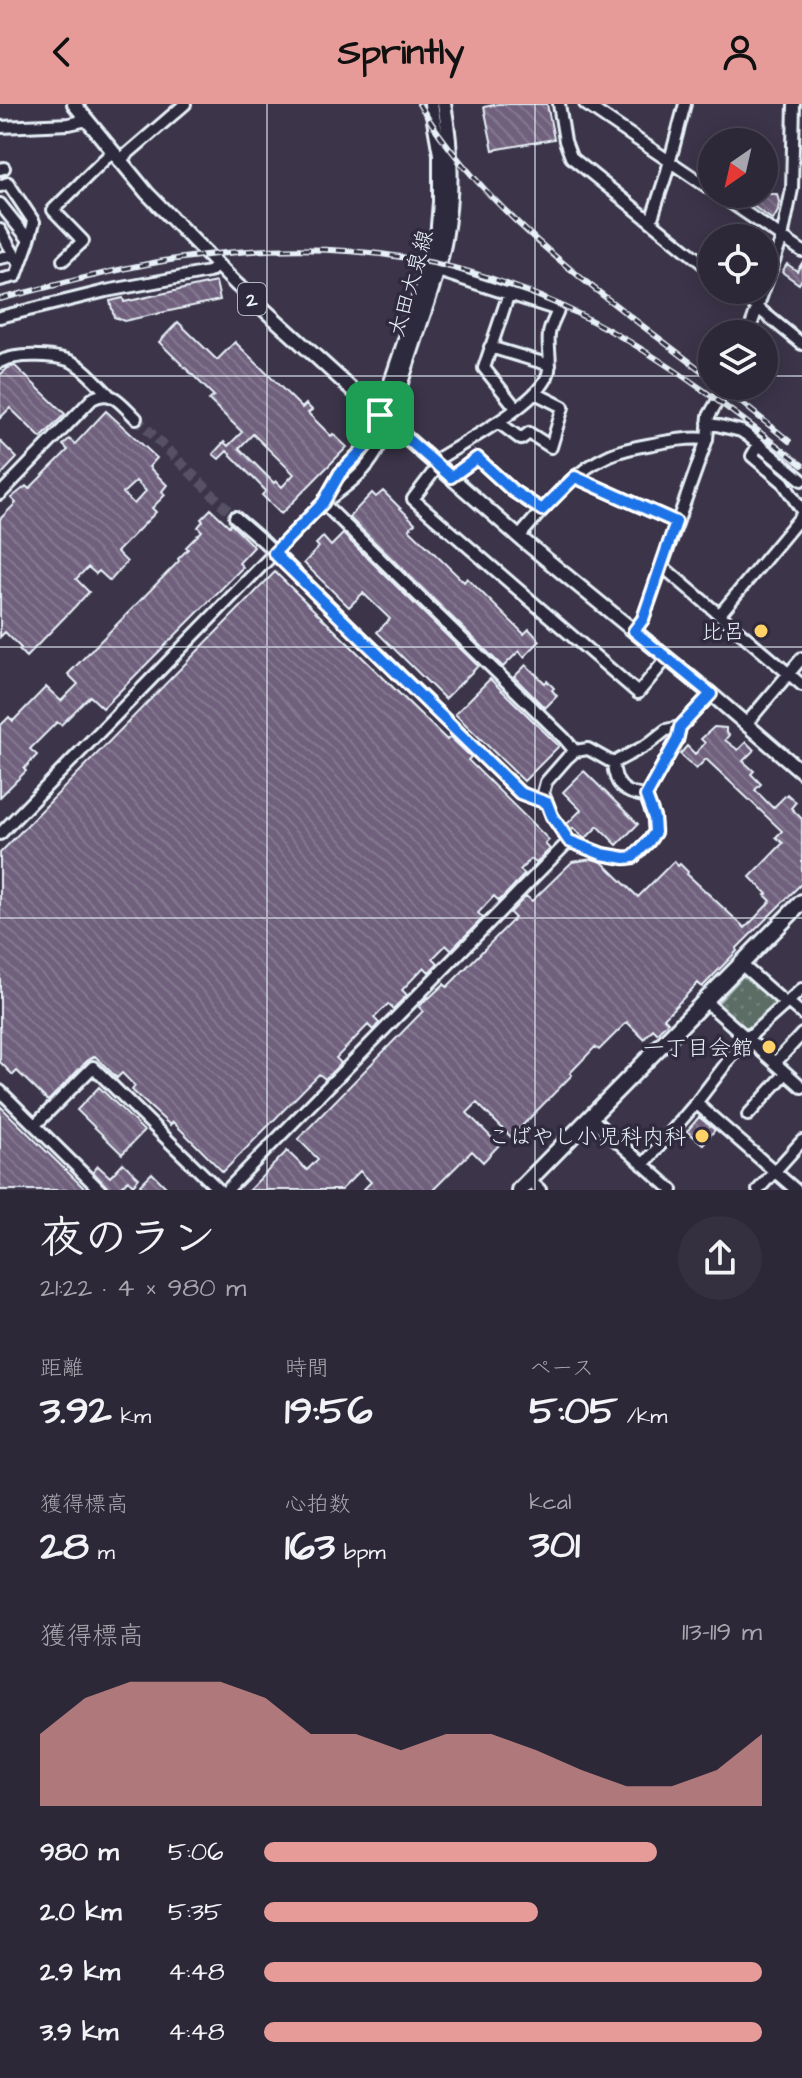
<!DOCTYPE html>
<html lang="ja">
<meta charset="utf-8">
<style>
:root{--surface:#2d2838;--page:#353040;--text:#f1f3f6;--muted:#a7a6ae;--line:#484453;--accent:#e69b98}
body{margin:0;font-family:"Architects Daughter","Klee One",sans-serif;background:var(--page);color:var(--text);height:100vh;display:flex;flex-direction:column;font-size:30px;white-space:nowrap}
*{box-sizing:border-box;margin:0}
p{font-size:26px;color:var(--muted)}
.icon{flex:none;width:44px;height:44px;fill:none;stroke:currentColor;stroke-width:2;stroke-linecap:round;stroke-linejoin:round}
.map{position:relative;height:1086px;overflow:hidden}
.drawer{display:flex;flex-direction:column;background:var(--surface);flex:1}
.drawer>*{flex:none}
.needle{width:52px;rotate:214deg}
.controls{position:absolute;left:698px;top:24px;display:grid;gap:16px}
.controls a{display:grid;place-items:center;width:80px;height:80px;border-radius:50%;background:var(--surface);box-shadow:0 4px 20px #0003,0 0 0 2px var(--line);font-size:40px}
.pin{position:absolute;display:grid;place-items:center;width:68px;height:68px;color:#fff;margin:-34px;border-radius:16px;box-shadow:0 4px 12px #0006}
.round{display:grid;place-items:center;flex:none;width:84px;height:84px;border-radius:42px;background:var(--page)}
.overview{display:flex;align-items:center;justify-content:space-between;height:136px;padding:0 40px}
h1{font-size:44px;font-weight:800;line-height:60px}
.figures{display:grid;grid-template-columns:repeat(3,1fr);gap:12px;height:136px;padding:8px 40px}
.figures div{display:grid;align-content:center}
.figures b{font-size:40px;font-weight:800}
.figures small{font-size:22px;font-weight:400}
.figures p{font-size:22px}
.chart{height:224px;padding:16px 40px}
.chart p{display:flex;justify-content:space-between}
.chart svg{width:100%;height:144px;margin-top:8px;fill:var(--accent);opacity:.7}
ul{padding:0 40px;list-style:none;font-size:26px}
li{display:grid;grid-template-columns:128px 96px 1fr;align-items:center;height:60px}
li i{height:20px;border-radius:10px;background:var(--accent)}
header{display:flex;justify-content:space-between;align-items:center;height:104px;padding:0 40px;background:var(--accent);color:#111;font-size:36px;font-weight:800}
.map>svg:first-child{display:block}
.park{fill:url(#park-dots);stroke:#a2afae;stroke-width:2}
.building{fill:url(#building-back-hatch);stroke:#e8f1f8;stroke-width:2;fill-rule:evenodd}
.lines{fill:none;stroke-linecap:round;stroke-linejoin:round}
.minor-tunnel{stroke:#565164;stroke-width:10;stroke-dasharray:10 5;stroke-linecap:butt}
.minor-casing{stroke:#e8f1f8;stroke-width:16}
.major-casing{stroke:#e8f1f8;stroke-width:18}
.highway-casing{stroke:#e8f1f8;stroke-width:20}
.minor{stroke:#2f2a3d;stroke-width:10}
.major{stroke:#2f2a3d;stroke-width:12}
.highway{stroke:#2f2a3d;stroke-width:14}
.rail-casing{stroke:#e8f1f8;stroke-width:6}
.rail{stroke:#2f2a3d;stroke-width:3;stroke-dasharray:9;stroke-linecap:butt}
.route-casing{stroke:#fff;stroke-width:16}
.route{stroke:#1a73e8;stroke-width:10}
.grid{fill:none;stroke:#e8f1f8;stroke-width:2;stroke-opacity:0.55}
.poi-dot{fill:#ffd166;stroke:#2f2a3d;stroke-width:3}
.labels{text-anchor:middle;stroke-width:7;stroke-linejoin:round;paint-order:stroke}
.shield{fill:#2f2a3d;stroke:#b0b5c0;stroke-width:2}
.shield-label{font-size:20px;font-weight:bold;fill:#e8f1f8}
.street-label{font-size:22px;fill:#e8f1f8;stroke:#2f2a3d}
.poi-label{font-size:22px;fill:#e8f1f8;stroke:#2f2a3d;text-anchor:end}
</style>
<header><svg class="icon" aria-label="back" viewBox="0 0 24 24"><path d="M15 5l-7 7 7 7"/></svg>Sprintly<svg class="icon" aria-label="person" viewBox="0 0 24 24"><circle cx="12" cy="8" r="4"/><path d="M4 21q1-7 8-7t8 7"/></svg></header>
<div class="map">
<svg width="802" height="1086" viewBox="0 0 802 1086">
<defs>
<pattern id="park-dots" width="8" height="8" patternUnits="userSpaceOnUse" patternTransform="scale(2)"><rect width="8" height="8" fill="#5c6d65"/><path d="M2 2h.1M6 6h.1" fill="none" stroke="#73827c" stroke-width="1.8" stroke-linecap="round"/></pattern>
<pattern id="building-back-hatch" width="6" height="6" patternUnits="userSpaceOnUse" patternTransform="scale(2)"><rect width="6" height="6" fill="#70617d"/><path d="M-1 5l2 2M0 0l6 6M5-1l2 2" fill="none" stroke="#847890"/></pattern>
</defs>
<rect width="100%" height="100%" fill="#3c354a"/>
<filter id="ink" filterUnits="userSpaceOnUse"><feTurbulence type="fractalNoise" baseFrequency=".0125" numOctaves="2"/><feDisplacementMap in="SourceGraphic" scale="16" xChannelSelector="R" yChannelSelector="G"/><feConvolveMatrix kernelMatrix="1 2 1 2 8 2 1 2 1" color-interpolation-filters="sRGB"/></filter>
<g filter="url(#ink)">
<path class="park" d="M746,869L782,899L749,930L716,901Z"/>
<path class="building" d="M498,0H547L554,35L493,46L484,3Z
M764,85L770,90H777L779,98L778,107L773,116L736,90H764Z
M802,159V175L799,180L782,168L787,160L797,167Z
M216,178L220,196L124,217L114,213L110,197L123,194L124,198Z
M178,218L217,256L235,238L302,304L306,300L312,306L308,309L331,332L333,330L347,343L281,410L262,391L266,387L227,347L219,355L213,350L224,338L228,342L242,328L209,296L214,292L159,238ZM253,330L294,370L282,383L276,377L274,379L239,344Z
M15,262L65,310L41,334L10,304L0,314V271L8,264Z
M106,307L157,354L149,363L167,381L162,387L165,391L152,404L156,408L117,448L127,458L110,477L99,467L96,470L88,463L76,475L89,488L26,553L19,546L21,544L5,528L0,533V415L16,399L11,394L26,382L29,385L68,346L63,341L69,335L75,340ZM136,377L146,387L134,400L123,389Z
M0,337L17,354L0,372Z
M383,387L415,419L409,425L464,478L467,474L524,530L529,525L540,537L524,553L519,547L503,563L349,413L372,389L376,393Z
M211,405L229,422L231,420L254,443L239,459L243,463L103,604L90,592L61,621L57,618L30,645L37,651L24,665L26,667L0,693V622L9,613L13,617L46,583L61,597L78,580L68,570L179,457L178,455L188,445L186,443L202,427L198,423L203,417L201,415Z
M343,430L478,562L445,595L377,528L390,515L363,489L349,503L304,459L319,443L316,440L323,433L331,442Z
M275,468L447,636L450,633L471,653L468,656L549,736L545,740L550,745L536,759L531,755L520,766L525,770L499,797L494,792L478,809L483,814L451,846L446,841L433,854L438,859L429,868L424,863L402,886L407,891L393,905L388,900L374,914L379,919L373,926L368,921L336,954L341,959L325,975L319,970L223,1068L173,1018L170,1021L137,991L132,986L135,982L122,969L117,974L95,952L87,957L48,997L17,967L13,971L0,958V749Z
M526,561L545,579L547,577L554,584L552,586L557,592L545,604L514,573Z
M490,575L559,642L524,677L455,610Z
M714,623L726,624V628L729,631L725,636L738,646L746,638L754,646L743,657L754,667L751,670L761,680L755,686L773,704L787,690L796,698L791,704L802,715V779L736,845L737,847L702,883L698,879L664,914L668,918L657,929L653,925L644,935L627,918L599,946L595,943L570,969L572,971L511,1033L477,999L467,1009L499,1041L483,1058L472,1047L433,1086H363L371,1078L360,1067L341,1086H249L287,1047L307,1066L318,1055L298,1035L423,907L419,903L428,893L429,894L444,880L447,883L515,814L510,809L526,792L532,797L572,758L592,755L602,758L638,793L674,757L678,762L680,760L688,768L687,770L745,824L753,816L771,797L765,791L767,790L750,773L783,739L776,733L782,727L706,655L696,665L680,650L687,642L695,650L705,639L701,635Z
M584,667L638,720L617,741L598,722L585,735L573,724L572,726L567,720L581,706L563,688Z
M99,983L144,1027L122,1050L77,1006Z
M0,1002L86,1086H0Z
M699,1013L715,1026L703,1040L687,1027Z
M123,1059L139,1074L133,1081L128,1076L118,1086H110L93,1068L98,1062L110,1073Z
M152,1069L169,1086H145L140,1081Z"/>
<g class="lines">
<path class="minor-tunnel" d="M136,314L235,413"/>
<defs>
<path id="minor" d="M559,0L565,37L571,53L712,167
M585,0L712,86
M0,23L69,20L87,16
M119,57L185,0
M0,65L4,64
M0,82L8,79L34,118L29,136L0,100
M718,90L802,147
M651,117L666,71L685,0
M0,126L20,161
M0,154L15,151
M63,156L83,137L53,106L112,48
M0,176L16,172L29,136
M736,186L802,240
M509,189L484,264L516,304
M0,213L106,187L209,168L217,162
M748,230L782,134L792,85L794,0
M490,243L550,261
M0,258C16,249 61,250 76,260C88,268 99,281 109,291
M388,318C379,358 355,377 323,399L564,634L575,647
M498,318L521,335L529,329L551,343L563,303L535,289
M708,319L741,327L747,331L802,376
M759,340L752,352L783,378L802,407
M433,358C461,340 534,302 547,273C553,259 547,244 549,230C550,222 555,214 558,206L438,167
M438,362L413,395L638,589L667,554
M451,373L477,354L513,387L542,406
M575,373L676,418
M0,390L92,295C112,283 122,301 136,314
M235,413L264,438L520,689L547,699
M519,433C546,402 571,368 610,351C625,344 642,342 658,339C673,336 691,333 707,335
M662,462L802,581
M720,510L802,411
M634,527L643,515L707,335L709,312L726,282
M746,620L802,554
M680,623L666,626L647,641L613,659L588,645L575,647L567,654L546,678L543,689L552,712L569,737L602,750L625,754L633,753L649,737L655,728L654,714L646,692L677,636L680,623L711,590
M613,659C615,681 623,690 646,692
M0,730L323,399L340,369L374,334L380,311
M741,860L786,900
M705,897L802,983
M788,898L802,910
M775,959L802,930
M0,987L100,1086
M696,999L796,1086
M748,1011L786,969
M591,1014L672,1086
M35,1021L93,963L219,1086
M643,1061L696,999L742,939L802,885
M529,1076L540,1086
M227,1086L569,737
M758,1086L802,1037"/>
<path id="major" d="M74,0L147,89L236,180L380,311L519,433L711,590L802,668
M380,311L427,170L437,134L440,98V50L431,0
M388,318C399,284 410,251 421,218C430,191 440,164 445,135C453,90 452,44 444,0"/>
<path id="highway" d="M519,1086L802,798"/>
</defs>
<use href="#minor" class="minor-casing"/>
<use href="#major" class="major-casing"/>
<use href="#highway" class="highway-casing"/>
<use href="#minor" class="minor"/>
<use href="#major" class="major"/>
<use href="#highway" class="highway"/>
<defs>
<path id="rail" d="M419,0C491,117 606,192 712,275
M0,195C61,180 121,163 183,154C336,132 473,150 609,226C678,264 740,313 802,361
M721,282L789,337"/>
</defs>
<use href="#rail" class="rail-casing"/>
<use href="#rail" class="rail"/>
</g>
</g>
<g class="lines" filter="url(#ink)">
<defs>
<path id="route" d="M380,311L451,373L477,354L513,387L542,406L575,373L676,418L643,515L634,527L711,590L680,623L677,636L646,692L654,714L655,728L649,737L633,753L625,754L602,750L569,737L552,712L547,699L520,689L274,449L323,399L340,369L374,334Z"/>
</defs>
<use href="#route" class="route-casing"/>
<use href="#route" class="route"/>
</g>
<path class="grid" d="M267,0V1086M535,0V1086M0,272H712M764,272H802M0,543H802M0,814H802"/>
<g class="poi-dot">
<circle cx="761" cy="527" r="8"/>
<circle cx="769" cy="943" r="8"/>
<circle cx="702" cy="1032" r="8"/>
</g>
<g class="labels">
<rect class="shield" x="238" y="179" width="28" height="32" rx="6"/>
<g class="shield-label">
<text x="252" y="202">2</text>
</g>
<g class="street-label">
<text transform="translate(410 179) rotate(-74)" y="8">太田大泉線</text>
</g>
<g class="poi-label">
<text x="745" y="535">比呂</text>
<text x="753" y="951">一丁目会館</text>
<text x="686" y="1040">こばやし小児科内科</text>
</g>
</g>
</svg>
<div class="controls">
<a><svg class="needle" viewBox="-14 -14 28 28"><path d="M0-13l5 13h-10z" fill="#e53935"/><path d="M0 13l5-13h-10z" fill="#a7a6ae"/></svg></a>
<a><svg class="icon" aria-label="locate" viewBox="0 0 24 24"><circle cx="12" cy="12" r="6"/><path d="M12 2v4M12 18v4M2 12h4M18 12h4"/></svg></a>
<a><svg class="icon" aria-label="layers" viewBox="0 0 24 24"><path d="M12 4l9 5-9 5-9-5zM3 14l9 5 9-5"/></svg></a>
</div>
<div class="pin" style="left:380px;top:311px;background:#1e9e55"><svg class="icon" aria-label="arrive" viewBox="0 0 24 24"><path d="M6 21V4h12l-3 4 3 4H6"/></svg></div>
</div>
<section class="drawer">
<div class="overview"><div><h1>夜のラン</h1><p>21:22 · 4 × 980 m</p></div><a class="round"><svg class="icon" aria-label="share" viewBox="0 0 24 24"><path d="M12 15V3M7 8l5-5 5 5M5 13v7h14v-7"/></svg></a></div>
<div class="figures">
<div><p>距離</p><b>3.92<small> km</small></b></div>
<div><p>時間</p><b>19:56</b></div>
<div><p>ペース</p><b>5:05<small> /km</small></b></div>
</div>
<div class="figures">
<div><p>獲得標高</p><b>28<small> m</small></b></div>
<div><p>心拍数</p><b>163<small> bpm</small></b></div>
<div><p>kcal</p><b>301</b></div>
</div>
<div class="chart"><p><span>獲得標高</span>113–119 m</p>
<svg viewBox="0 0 160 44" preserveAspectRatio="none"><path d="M0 44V22L10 11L20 6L30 6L40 6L50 11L60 22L70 22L80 27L90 22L100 22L110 27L120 33L130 38L140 38L150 33L160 22V44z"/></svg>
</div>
<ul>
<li><b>980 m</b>5:06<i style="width:79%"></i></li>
<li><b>2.0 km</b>5:35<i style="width:55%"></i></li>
<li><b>2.9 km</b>4:48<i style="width:100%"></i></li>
<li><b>3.9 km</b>4:48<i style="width:100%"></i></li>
</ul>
</section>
